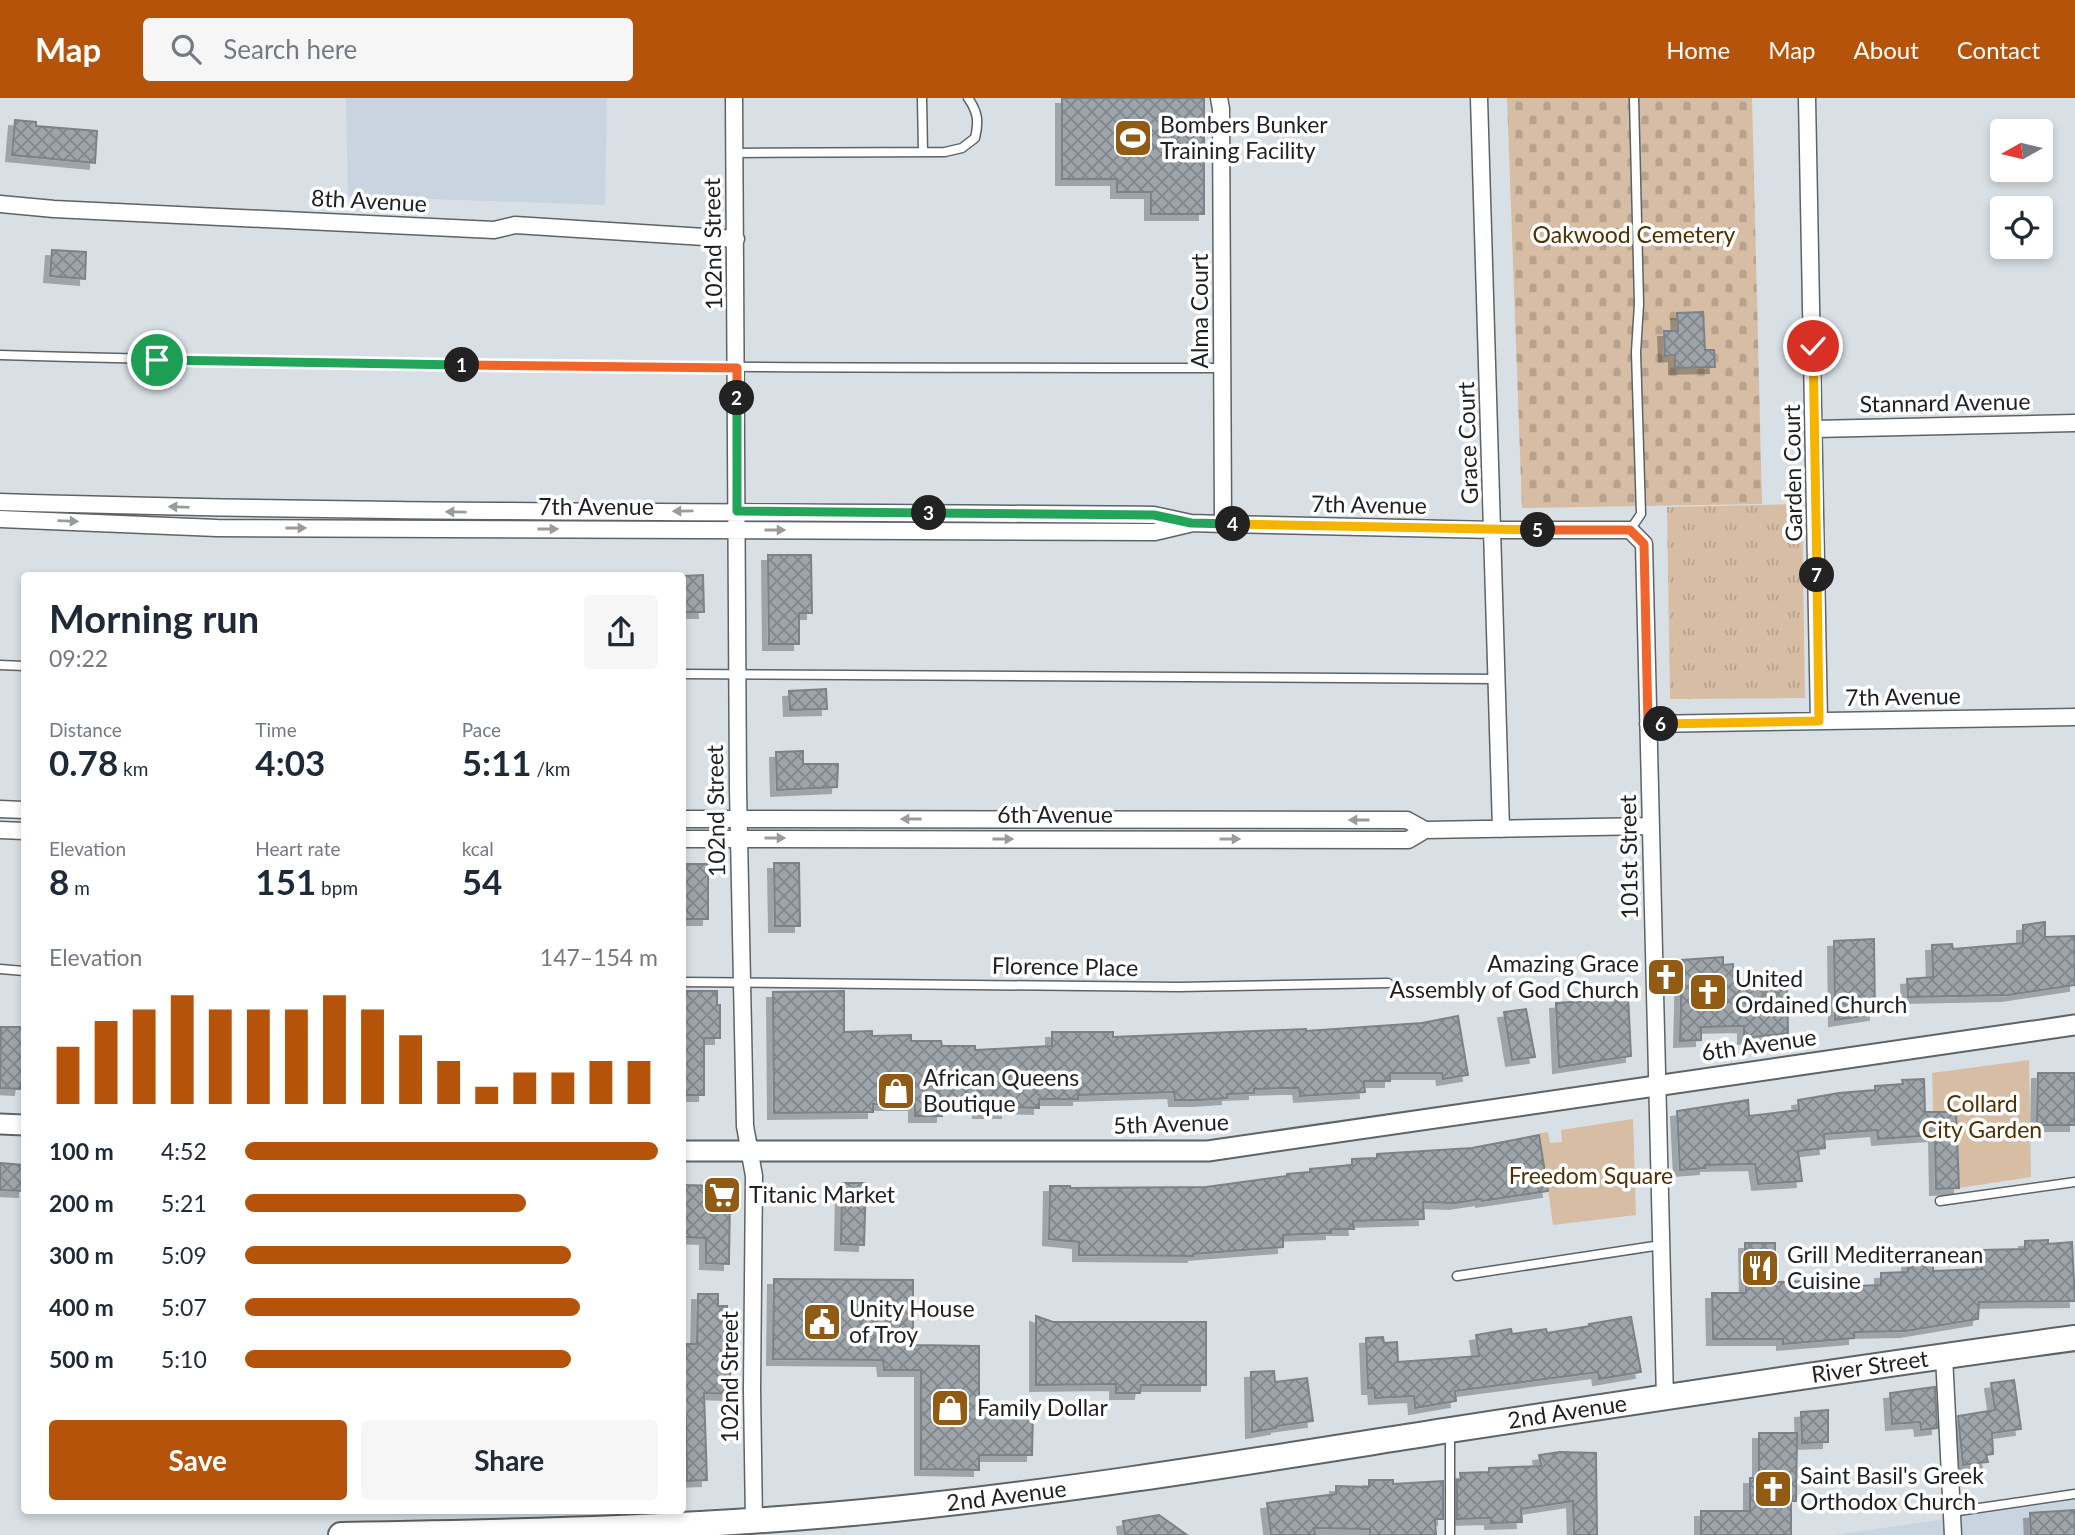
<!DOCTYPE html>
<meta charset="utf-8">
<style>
:root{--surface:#fff;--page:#f6f6f7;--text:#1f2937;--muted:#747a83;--accent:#b45309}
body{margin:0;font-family:Lato,sans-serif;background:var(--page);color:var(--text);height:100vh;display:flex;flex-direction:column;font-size:26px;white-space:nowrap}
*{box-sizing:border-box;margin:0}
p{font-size:23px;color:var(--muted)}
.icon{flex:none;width:38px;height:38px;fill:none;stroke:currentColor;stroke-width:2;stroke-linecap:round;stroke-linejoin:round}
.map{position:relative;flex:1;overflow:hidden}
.panel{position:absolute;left:21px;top:474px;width:665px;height:942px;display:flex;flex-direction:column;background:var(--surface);border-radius:7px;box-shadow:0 4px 10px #0003}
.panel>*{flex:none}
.needle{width:46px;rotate:262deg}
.buttons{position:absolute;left:1990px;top:21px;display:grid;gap:14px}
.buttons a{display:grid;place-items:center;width:63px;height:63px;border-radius:7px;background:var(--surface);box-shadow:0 4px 10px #0003;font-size:35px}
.pin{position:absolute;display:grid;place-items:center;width:60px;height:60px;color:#fff;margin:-30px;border:4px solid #fff;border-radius:50%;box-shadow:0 2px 7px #0007}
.km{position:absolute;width:35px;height:35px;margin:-18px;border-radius:50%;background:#222;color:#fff;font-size:19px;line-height:35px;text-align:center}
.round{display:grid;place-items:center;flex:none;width:74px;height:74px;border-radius:7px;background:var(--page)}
.overview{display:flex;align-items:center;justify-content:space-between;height:119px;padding:0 28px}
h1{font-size:38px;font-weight:700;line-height:52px}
.stats{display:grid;grid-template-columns:repeat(3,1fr);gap:10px;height:119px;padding:7px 28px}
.stats div{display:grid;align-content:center}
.stats b{font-size:35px;font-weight:700}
.stats small{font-size:19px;font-weight:400}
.stats p{font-size:19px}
.chart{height:196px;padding:14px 28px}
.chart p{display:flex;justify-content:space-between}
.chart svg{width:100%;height:126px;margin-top:7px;stroke:var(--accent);stroke-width:6}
.cta{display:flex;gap:14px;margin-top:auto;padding:14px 28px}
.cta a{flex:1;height:80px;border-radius:7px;background:var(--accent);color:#fff;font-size:28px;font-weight:700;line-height:80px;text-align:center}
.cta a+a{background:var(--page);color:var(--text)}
ul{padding:0 28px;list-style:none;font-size:23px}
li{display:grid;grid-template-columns:112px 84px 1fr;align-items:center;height:52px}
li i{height:18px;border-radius:9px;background:var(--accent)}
header{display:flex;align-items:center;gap:42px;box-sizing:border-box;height:98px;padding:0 35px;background:var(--accent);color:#fff}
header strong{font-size:33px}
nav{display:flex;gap:38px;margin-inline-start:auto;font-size:24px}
.search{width:490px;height:63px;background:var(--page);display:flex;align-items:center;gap:18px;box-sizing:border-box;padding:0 24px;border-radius:7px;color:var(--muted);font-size:26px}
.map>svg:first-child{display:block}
.built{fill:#c8d4df}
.grass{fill:url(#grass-tufts)}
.cemetery{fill:url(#cemetery-stones)}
.green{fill:#d6bda4}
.building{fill:url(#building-cross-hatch);stroke:#7c8287;stroke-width:2;filter:url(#shadow)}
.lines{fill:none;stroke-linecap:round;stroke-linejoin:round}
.service-casing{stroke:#5d6367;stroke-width:11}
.minor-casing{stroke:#5d6367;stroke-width:19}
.tertiary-casing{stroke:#5d6367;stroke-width:23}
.primary-casing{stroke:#5d6367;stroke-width:28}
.service{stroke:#fff;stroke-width:8}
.minor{stroke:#fff;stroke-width:16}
.tertiary{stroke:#fff;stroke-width:19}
.primary{stroke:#fff;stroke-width:24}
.oneway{fill:#9a9b9c}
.split-1-casing{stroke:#fff;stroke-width:14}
.split-2-casing{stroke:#fff;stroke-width:14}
.split-3-casing{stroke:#fff;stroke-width:14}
.split-4-casing{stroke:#fff;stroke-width:14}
.split-5-casing{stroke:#fff;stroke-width:14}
.split-6-casing{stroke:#fff;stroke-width:14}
.split-7-casing{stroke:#fff;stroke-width:14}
.split-8-casing{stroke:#fff;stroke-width:14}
.split-1{stroke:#22a559;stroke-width:9}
.split-2{stroke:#f0652b;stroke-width:9}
.split-3{stroke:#22a559;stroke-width:9}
.split-4{stroke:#22a559;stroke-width:9}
.split-5{stroke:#f5b400;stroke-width:9}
.split-6{stroke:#f0652b;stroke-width:9}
.split-7{stroke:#f5b400;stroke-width:9}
.split-8{stroke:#f5b400;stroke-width:9}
.labels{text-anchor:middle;stroke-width:7;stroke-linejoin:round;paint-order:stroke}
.poi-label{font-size:23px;fill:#1e2022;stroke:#fff;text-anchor:start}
.street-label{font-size:23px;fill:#1e2022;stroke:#fff}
.park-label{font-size:23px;fill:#522f01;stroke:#fff}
</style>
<header>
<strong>Map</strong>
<div class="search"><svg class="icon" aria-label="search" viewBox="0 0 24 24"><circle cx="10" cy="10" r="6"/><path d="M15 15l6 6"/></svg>Search here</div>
<nav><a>Home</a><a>Map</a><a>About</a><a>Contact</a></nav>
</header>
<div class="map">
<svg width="2075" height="1437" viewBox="0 0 2075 1437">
<defs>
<pattern id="grass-tufts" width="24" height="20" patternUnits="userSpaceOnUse" patternTransform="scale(1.75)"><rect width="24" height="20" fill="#d6bda4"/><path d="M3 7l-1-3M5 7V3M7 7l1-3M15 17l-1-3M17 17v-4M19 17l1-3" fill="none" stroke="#b7a28d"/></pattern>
<pattern id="cemetery-stones" width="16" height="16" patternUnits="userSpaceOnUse" patternTransform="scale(1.75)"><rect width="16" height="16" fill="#d6bda4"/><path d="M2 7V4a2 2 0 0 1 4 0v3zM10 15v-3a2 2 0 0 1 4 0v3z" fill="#b7a28d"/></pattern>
<pattern id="building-cross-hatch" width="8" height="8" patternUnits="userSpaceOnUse" patternTransform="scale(1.75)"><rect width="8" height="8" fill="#9ea5aa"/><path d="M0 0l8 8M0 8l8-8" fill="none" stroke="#80868a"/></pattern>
<filter id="shadow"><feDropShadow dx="-6" dy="6" stdDeviation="0" flood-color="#0004"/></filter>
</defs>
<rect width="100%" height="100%" fill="#d9e0e5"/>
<path class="built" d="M346,0H607L605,107L348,98Z
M2075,1402V1437H1835Z"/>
<path class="grass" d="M1802,406L1805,600L1670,601L1667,409Z"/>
<path class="cemetery" d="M1507,0H1752L1762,406L1522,410Z"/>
<path class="green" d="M2029,962L2031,1079L1959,1090L1957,1065L1935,1064L1932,975Z
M1633,1021L1636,1117L1553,1127L1540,1035L1548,1034L1550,1045L1562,1044L1561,1032Z"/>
<path class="building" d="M1062,0H1204V116H1151V94H1117V81H1062Z
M15,22L36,24V28L97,33L95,65L12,57Z
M52,152L86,154L85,181L50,178Z
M1703,214L1705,252H1714L1715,269L1675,270V257L1665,258L1664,233H1678L1677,215Z
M768,457H811L812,515H799V546H769Z
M703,477L704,514H682V478Z
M826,591L827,611L790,612L789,593Z
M803,653V666H838L837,689L777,692L776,654Z
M774,765H799L800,828H775Z
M682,766H708V821H683Z
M2045,824V839L2075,838V887L2008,897L1908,899L1907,881L1933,879L1932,847L1952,846L1953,851L2023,845V827Z
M1874,841L1875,916L1835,922L1834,843Z
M1723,859V867L1733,866L1734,885L1787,882L1788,935L1744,940V928L1701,929V942L1680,943L1682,862Z
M682,893H717V907H720V940H704V997H682Z
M844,893V934L872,933V938L911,937V943H941L942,948H975V952L1052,948V934H1113V939L1306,931V933L1422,925L1458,918L1468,977L1443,981L1442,975H1390V983H1364L1365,994L1300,998L1299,990H1286L1254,991V995L1227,996V1000L1199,1002H1175L1174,994L1078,997V1001H1039V1010L1007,1009V1014H979V1007H942V1018H915V1006H873V1014L774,1015L773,894Z
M1606,897H1628L1631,958L1559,969L1556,905L1606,902Z
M1526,911L1535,959L1512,962L1504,914Z
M1,929H24V984H21L20,991L0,990Z
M2038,975H2075V1027H2037Z
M1924,981L1925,1014H1956L1959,1090L1936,1091L1935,1037L1878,1041L1877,1032L1824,1036L1825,1050L1798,1053L1802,1083L1758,1086L1755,1066L1705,1067V1070L1680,1072L1677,1013L1748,1002L1749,1018L1799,1012L1798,1002L1839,995L1875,992V988L1903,986L1902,982Z
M1539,1037L1548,1093L1482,1103L1481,1101L1455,1105L1423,1104L1424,1121L1353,1123L1354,1131H1331V1135L1283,1137V1149L1193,1156V1158L1079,1157V1144L1049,1141L1050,1088H1070V1090L1206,1089L1287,1078V1076L1310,1074V1071L1352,1067V1061L1377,1060V1056L1472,1050Z
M0,1065L24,1067V1093L0,1092Z
M842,1085H866L864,1147L841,1146Z
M682,1087L724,1088L728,1090L730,1095L729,1166L706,1165V1140L683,1139Z
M2048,1142V1146L2072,1144L2075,1203L1979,1204L1978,1221L1906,1233L1854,1234V1240L1832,1242L1783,1246V1241H1713L1712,1195H1746L1745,1145H1775V1184L1806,1183V1190L1881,1187V1175L1908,1174V1164L1933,1162V1173L1982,1171V1152L2025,1151V1143Z
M774,1181L913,1182V1247L979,1248V1313H1033L1032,1357H979V1372L921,1371V1272H884L883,1262L773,1261Z
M698,1196H718V1208H727L726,1246H730V1296L704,1295L707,1382L687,1383L686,1322L683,1299L686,1246H697Z
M1036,1218L1053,1224H1206V1287H1141L1140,1295H1116V1286L1036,1287Z
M1631,1219L1641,1274L1599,1281L1598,1274L1455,1293L1456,1303L1415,1310L1414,1298L1375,1300L1374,1290H1368L1366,1240L1383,1239L1384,1245L1397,1244L1398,1264L1479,1258L1476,1237L1511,1231L1512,1236L1546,1231L1547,1235L1590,1228L1589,1226Z
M1274,1273L1275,1284L1307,1280L1313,1323L1276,1328V1330L1252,1334L1251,1274Z
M2014,1282L2021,1331L1992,1335L1993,1356L1986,1357L1988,1364L1963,1367L1958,1318L1995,1312L1991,1285Z
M1935,1289L1937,1330L1921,1332L1920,1324L1892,1326L1890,1295Z
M1828,1312V1344L1802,1345L1801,1314Z
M1759,1335H1797L1796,1403H1791V1437H1701V1413H1750V1380H1759Z
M1560,1354L1596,1355L1597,1437H1574L1573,1403L1521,1411L1522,1424L1491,1425V1420L1457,1421V1382H1461L1460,1375L1489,1374V1370L1541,1368L1539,1357Z
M1369,1382H1393V1386L1443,1383V1421H1435L1436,1437H1370V1431L1314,1430L1315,1437H1271L1267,1405L1336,1396V1388L1369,1389Z
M2075,1412V1437H2031L2030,1415Z
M1159,1417L1187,1437H1125L1123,1423Z"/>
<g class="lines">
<defs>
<path id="service" d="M922,0L923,54
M735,55L945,54L962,50L975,40C979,24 978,14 968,0
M0,257C408,269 815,270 1223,270
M1630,432L1641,416L1636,254L1639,206L1634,0
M0,567L24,568
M682,576L1498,581
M0,871L24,873
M682,884L1179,889L1388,885
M1940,1103L2075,1084
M1457,1178L1661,1147
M1450,1335V1437
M1952,1414L2075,1396"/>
<path id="minor" d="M734,0L738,691L745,1028L754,1078L752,1291L754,1425
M1219,0L1221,11L1223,426
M1479,0L1501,731
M1807,0L1819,623
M0,106L54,111L494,132L515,127L736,141
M1815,331L2075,325
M0,404C385,416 769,413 1154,417L1191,425L1223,426L1493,432H1630L1644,446L1665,1301
M0,421L217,430L1155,434L1189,426
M1648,626L2075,619
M0,711L24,712
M682,721L1407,722L1425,732L1650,728
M0,732L24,733
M682,741L1408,742L1425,732
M1944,1258L1953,1437"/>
<path id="tertiary" d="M0,1026L24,1027
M682,1053H1208L2075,927"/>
<g id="primary">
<path id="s1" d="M341,1437C526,1434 710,1430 894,1411C1080,1392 1265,1361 1450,1332C1658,1300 1866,1268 2075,1240"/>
</g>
</defs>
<use href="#service" class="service-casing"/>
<use href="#minor" class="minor-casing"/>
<use href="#tertiary" class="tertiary-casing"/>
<use href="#primary" class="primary-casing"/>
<use href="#service" class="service"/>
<use href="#minor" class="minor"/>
<use href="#tertiary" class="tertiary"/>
<use href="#primary" class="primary"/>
</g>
<defs><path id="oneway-solid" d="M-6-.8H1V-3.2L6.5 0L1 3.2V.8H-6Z" transform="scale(1.75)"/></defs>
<g class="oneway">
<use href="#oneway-solid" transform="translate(179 409) rotate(-178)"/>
<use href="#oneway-solid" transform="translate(683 413) rotate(179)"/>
<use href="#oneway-solid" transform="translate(456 414) rotate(-179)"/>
<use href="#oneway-solid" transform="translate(68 423) rotate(2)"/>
<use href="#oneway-solid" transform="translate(296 430)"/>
<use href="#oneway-solid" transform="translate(548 431)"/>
<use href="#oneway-solid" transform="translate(775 432)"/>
<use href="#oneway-solid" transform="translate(911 721) rotate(-180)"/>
<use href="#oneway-solid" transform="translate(1359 722) rotate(-180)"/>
<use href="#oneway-solid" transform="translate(775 740)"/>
<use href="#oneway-solid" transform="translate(1003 741)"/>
<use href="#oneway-solid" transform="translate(1230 741)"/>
</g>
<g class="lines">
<defs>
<path id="split-1" d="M157,262L462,267"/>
<path id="split-2" d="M462,267L737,270V300"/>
<path id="split-3" d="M737,300V413L929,415"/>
<path id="split-4" d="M929,415L1154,417L1191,425L1233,426"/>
<path id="split-5" d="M1233,426L1538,432"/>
<path id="split-6" d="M1538,432H1630L1644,446L1648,626H1661"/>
<path id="split-7" d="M1661,626L1819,623L1817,477"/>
<path id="split-8" d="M1813,248L1817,477"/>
</defs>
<use href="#split-1" class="split-1-casing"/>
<use href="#split-2" class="split-2-casing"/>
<use href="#split-3" class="split-3-casing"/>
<use href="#split-4" class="split-4-casing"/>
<use href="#split-5" class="split-5-casing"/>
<use href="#split-6" class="split-6-casing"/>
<use href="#split-7" class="split-7-casing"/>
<use href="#split-8" class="split-8-casing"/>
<use href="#split-1" class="split-1"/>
<use href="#split-2" class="split-2"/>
<use href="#split-3" class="split-3"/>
<use href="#split-4" class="split-4"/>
<use href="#split-5" class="split-5"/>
<use href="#split-6" class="split-6"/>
<use href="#split-7" class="split-7"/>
<use href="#split-8" class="split-8"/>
</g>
<defs>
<symbol id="stadium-square" viewBox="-11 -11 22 22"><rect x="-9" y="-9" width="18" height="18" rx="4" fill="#925b13" stroke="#fff"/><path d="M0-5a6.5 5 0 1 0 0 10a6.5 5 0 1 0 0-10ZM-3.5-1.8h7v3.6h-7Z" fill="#fff"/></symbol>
<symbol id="church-square" viewBox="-11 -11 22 22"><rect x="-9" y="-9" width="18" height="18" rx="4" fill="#925b13" stroke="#fff"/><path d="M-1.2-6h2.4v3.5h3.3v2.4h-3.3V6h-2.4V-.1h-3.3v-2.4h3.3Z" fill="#fff"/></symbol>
<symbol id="shop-square" viewBox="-11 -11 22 22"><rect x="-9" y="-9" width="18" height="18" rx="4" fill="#925b13" stroke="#fff"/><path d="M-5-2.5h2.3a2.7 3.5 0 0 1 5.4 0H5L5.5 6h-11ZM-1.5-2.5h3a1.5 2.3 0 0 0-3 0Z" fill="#fff"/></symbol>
<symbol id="supermarket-square" viewBox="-11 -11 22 22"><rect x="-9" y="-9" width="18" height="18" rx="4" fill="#925b13" stroke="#fff"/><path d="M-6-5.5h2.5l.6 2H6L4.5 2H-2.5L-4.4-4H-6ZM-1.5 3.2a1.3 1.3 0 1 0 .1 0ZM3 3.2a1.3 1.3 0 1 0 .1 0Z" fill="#fff"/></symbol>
<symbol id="restaurant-square" viewBox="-11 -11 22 22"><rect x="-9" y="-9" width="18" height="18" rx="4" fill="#925b13" stroke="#fff"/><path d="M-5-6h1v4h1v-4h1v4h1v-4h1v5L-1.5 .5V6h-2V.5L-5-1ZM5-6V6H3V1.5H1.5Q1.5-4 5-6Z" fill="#fff"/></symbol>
<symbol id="civic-square" viewBox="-11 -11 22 22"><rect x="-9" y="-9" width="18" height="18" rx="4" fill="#925b13" stroke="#fff"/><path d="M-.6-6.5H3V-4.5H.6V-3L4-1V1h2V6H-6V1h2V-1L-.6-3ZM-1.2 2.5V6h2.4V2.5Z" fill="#fff"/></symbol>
</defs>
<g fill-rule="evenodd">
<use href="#stadium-square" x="1111" y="18" width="44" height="44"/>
<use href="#church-square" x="1644" y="857" width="44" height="44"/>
<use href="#church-square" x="1686" y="872" width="44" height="44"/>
<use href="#shop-square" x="874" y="971" width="44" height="44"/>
<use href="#supermarket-square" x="700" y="1075" width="44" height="44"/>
<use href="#restaurant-square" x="1738" y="1148" width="44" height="44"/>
<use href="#civic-square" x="800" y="1202" width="44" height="44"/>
<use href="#shop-square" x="928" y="1288" width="44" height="44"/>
<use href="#church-square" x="1751" y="1369" width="44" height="44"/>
</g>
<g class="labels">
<g class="poi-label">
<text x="1160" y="35">Bombers Bunker<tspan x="1160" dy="26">Training Facility</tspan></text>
<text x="1639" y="874" text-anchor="end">Amazing Grace<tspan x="1639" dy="26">Assembly of God Church</tspan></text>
<text x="1735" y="889">United<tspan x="1735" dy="26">Ordained Church</tspan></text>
<text x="923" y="988">African Queens<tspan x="923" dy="26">Boutique</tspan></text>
<text x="749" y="1105">Titanic Market</text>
<text x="1787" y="1165">Grill Mediterranean<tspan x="1787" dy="26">Cuisine</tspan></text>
<text x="849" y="1219">Unity House<tspan x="849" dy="26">of Troy</tspan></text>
<text x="977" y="1318">Family Dollar</text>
<text x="1800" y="1386">Saint Basil's Greek<tspan x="1800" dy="26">Orthodox Church</tspan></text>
</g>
<g class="street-label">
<text transform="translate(369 103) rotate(3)" y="8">8th Avenue</text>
<text transform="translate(713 146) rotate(-91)" y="8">102nd Street</text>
<text transform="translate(1200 213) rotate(-90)" y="8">Alma Court</text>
<text transform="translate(1945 305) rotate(-1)" y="8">Stannard Avenue</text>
<text transform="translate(1468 345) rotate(-92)" y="8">Grace Court</text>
<text transform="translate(1793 375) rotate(-91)" y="8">Garden Court</text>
<text transform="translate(1369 407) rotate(1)" y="8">7th Avenue</text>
<text x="596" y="417">7th Avenue</text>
<text transform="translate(1903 599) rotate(-1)" y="8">7th Avenue</text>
<text transform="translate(716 713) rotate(-91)" y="8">102nd Street</text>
<text x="1055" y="725">6th Avenue</text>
<text transform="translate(1629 759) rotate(-91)" y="8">101st Street</text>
<text transform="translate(1065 869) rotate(1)" y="8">Florence Place</text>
<text transform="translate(1759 947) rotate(-8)" y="8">6th Avenue</text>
<text transform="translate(1171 1026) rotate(-2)" y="8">5th Avenue</text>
<text dy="8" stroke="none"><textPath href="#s1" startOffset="1540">River Street</textPath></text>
<text transform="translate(730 1279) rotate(-90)" y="8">102nd Street</text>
<text dy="8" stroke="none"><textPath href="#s1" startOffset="1234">2nd Avenue</textPath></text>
<text dy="8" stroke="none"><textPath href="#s1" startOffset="667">2nd Avenue</textPath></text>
</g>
<g class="park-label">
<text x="1634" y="145">Oakwood Cemetery</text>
<text x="1982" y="1014">Collard<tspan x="1982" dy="26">City Garden</tspan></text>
<text x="1591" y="1086">Freedom Square</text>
</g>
</g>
</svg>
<div class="buttons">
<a><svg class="needle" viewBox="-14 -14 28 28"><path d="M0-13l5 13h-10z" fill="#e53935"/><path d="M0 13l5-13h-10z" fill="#747a83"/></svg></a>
<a><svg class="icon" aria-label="locate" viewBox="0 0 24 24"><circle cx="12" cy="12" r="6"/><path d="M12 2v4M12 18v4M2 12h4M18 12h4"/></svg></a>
</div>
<div class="pin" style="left:157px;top:262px;background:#1e9e55"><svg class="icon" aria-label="arrive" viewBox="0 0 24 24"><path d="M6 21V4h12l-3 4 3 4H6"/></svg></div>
<div class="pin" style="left:1813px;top:248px;background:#d93025"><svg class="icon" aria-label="check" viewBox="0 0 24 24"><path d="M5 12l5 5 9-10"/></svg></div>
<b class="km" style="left:462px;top:267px">1</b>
<b class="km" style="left:737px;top:300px">2</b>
<b class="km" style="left:929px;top:415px">3</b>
<b class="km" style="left:1233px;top:426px">4</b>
<b class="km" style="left:1538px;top:432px">5</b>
<b class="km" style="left:1661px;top:626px">6</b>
<b class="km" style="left:1817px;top:477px">7</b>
<section class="panel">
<div class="overview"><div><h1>Morning run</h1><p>09:22</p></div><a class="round"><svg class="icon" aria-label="share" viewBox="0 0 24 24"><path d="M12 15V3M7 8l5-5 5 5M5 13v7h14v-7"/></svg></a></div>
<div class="stats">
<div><p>Distance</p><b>0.78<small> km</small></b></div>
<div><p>Time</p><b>4:03</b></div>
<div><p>Pace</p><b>5:11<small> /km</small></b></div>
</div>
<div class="stats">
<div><p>Elevation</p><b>8<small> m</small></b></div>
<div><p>Heart rate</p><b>151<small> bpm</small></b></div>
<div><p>kcal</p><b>54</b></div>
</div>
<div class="chart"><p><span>Elevation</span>147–154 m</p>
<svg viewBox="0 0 160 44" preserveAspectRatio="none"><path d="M5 44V24M15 44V15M25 44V11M35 44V6M45 44V11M55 44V11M65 44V11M75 44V6M85 44V11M95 44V20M105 44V29M115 44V38M125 44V33M135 44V33M145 44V29M155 44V29"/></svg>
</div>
<ul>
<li><b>100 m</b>4:52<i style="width:100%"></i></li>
<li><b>200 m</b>5:21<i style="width:68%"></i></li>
<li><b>300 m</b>5:09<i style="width:79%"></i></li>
<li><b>400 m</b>5:07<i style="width:81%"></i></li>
<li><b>500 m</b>5:10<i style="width:79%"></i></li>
</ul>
<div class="cta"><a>Save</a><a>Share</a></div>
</section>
</div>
